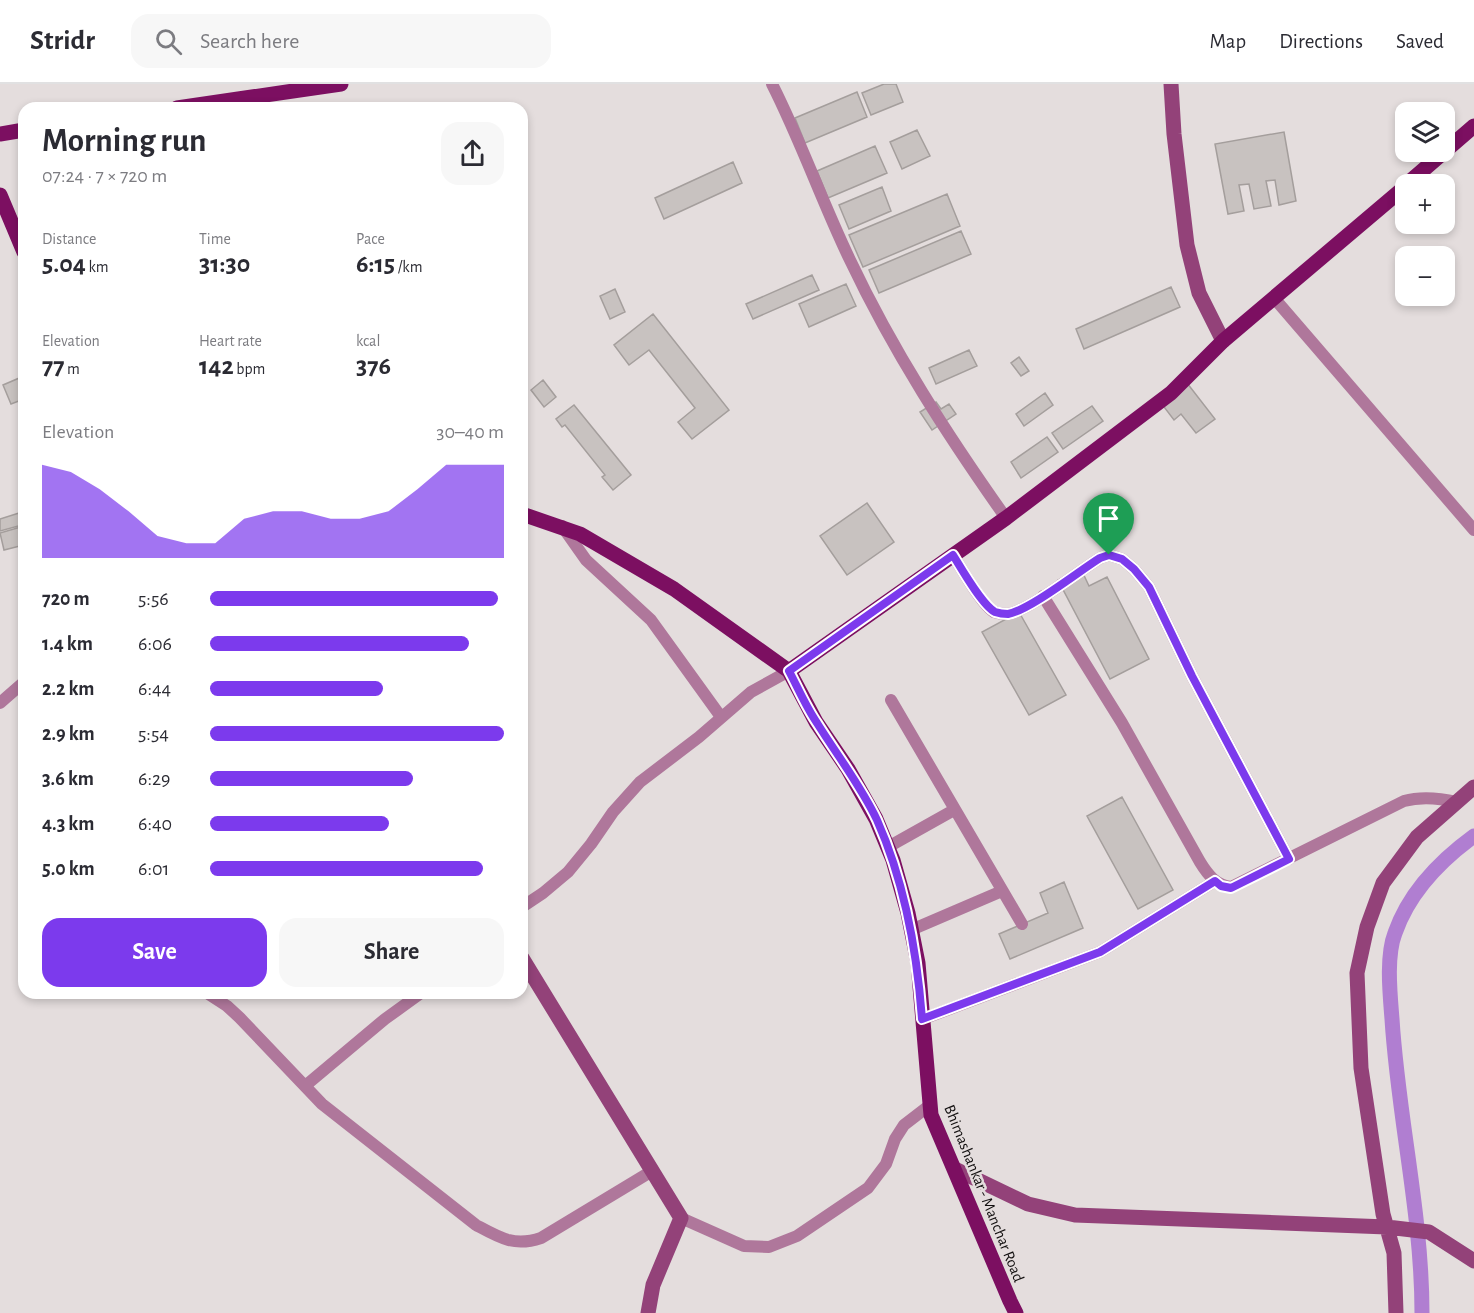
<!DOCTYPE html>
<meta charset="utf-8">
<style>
:root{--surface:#fff;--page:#f7f7f7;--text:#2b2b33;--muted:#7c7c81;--line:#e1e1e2;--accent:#7c3aed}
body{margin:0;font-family:"Alegreya Sans",sans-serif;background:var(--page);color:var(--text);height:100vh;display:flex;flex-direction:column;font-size:22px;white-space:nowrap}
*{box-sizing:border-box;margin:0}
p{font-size:20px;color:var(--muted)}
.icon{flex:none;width:33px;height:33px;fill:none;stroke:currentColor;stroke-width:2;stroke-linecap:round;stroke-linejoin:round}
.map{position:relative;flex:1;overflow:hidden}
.side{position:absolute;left:18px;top:18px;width:510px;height:897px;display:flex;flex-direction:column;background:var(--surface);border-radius:18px;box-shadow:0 3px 9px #0003}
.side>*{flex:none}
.controls{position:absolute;left:1395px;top:18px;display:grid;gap:12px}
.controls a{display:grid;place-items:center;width:60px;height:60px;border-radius:12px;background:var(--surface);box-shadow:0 3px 9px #0003;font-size:30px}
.pin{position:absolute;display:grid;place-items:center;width:51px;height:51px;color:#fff;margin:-62px -26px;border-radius:50% 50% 50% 0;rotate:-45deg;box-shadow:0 0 6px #0007}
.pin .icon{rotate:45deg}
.round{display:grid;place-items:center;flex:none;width:63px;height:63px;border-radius:18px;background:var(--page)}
.headline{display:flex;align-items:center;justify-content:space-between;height:102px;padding:0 24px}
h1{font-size:33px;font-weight:700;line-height:45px}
.stats{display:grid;grid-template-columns:repeat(3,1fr);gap:9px;height:102px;padding:6px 24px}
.stats div{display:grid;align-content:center}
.stats b{font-size:26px;font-weight:700}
.stats small{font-size:16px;font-weight:400}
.stats p{font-size:16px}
.chart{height:168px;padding:12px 24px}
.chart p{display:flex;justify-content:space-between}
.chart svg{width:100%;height:108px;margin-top:6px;fill:var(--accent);opacity:.7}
.primary-button{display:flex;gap:12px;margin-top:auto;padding:12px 24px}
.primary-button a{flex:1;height:69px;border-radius:18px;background:var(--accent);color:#fff;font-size:24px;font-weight:700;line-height:69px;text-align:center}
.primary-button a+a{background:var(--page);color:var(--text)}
ul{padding:0 24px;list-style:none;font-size:20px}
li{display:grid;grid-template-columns:96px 72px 1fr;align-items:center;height:45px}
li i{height:15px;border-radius:8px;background:var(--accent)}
header{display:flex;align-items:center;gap:36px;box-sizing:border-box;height:84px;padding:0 30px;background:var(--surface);border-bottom:2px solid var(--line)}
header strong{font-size:28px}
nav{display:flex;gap:33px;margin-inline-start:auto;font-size:21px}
.search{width:420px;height:54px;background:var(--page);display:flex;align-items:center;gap:15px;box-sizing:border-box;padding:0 21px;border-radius:18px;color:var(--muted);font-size:22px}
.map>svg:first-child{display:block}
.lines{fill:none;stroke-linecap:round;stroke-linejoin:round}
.canal{stroke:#b07ed1;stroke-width:15}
.building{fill:#c8c2c0;stroke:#a49e9c;stroke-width:1.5}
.street{stroke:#af779b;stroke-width:12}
.secondary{stroke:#934279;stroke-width:15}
.primary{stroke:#7c0f61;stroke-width:15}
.route-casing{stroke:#fff;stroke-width:12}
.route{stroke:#7c3aed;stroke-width:8}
.labels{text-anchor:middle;stroke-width:5;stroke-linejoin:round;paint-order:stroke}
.street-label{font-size:16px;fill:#131010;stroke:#e4dddd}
</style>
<header>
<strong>Stridr</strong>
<div class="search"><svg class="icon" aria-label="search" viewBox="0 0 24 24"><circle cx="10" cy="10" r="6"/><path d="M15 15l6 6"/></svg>Search here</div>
<nav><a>Map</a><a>Directions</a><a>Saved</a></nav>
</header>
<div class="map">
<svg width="1474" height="1229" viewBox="0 0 1474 1229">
<rect width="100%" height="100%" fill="#e4dddd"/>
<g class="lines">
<path class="canal" d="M1422,1229C1422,1130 1398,1033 1392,935C1390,910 1386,872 1395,849C1409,809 1441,776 1474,752"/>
</g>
<path class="building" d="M884,0H896L903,18L871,31L862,9Z
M857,8L867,33L805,59L795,34Z
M917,46L930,72L902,85L890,58Z
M1284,48L1296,117L1279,121L1275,96L1266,97L1271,122L1254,125L1249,100L1239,101L1244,127L1228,130L1215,60Z
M875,62L887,89L828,114L817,87Z
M733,78L742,99L664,135L655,114Z
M882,103L891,127L849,145L839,121Z
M947,110L960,142L863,183L849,151Z
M961,147L971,170L879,209L869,186Z
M812,191L819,206L753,235L746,220Z
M846,200L856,222L809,243L799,220Z
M1171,203L1180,223L1084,265L1076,245Z
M615,205L625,228L610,235L600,212Z
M653,230L729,326L692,355L678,338L695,324L649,266L629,281L614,261Z
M969,266L977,282L936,300L929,284Z
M1019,273L1029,287L1021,292L1011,279Z
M24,292V315L11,320L3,301Z
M543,296L556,313L544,323L531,306Z
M1187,299L1215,335L1196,349L1181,330L1174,336L1161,319Z
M1045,309L1053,321L1024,342L1016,330Z
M936,318L941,325L949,320L956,330L932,346L920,328Z
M574,321L631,391L613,406L602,393L605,391L565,341L562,343L556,335Z
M1092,322L1103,337L1063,365L1052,349Z
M1047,353L1058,368L1021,394L1011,378Z
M867,419L894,458L847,491L820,452Z
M19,429L22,441L0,447V435Z
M24,442V461L4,466L0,449Z
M1081,485L1089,502L1107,493L1149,575L1110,595L1058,496Z
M1019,528L1066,611L1029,631L982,548Z
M1122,713L1173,806L1138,825L1087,732Z
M1064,798L1083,844L1010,875L999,850L1048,829L1040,809Z"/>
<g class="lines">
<path class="street" d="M772,0C801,57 822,118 850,176C893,267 948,352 1006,434
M1274,214L1474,446
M562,442L586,476L651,536L721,633
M953,471C961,484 982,521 994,528C997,529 1005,530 1008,530C1030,526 1079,487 1100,474L1109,471L1122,475L1134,485L1149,503L1192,592L1289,775
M1043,512L1122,639L1200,778C1208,791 1216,801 1231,803L1404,717C1422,712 1439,714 1457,718
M891,616L1022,840
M0,619L24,598
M888,763L954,726
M522,823L543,809L568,788L591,760L613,728L640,698L699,653L751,608L789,587
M911,846L1002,807
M207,909L227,922L240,934L322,1020L476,1141C500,1154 514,1163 541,1154L652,1087
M923,935L1100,868L1215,797
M305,1002L385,935L421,909
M681,1134L744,1162L769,1163L797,1152L868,1104L886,1080L895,1055L904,1041L930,1021"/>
<path class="secondary" d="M1171,0L1174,50L1187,161L1199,209L1223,257
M522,874L681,1134L653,1201L648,1229
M955,1085L1028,1120L1075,1131L1387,1143L1429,1148L1474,1177
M1396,1229L1394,1169L1383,1130L1361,984L1357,889L1367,843L1383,799L1417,753L1474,703"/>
<path class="primary" d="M177,24L341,0
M0,50L24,46
M1407,100L1474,42
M0,111L24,168
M522,430L580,450L674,505L789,587L816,638L848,685L876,735L893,776L908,829L918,879L931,1031L1010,1217L1016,1229
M789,587L1006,434L1171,309L1223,257L1406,102"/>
</g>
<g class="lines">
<defs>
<path id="route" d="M953,471C961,484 982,521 995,528C998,529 1005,530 1008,530C1030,526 1079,487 1100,474L1109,471L1122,475L1134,485L1149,503L1192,592L1289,775L1231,804L1221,802L1215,797L1100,868L922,935C917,867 905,799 877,736C861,702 837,671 817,639C806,623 798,604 789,587Z"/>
</defs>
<use href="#route" class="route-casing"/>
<use href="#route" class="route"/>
</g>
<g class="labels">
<g class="street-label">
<text transform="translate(985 1109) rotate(68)" y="6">Bhimashankar - Manchar Road</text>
</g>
</g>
</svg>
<div class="controls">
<a><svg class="icon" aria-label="layers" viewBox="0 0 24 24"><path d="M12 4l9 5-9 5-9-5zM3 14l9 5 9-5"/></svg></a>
<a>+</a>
<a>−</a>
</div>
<div class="pin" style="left:1109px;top:471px;background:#1e9e55"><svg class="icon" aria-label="arrive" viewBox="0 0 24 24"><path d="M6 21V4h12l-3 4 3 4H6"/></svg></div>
<section class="side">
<div class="headline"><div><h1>Morning run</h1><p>07:24 · 7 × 720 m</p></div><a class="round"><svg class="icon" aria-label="share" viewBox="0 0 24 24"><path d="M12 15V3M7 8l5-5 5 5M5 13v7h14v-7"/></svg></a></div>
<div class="stats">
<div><p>Distance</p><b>5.04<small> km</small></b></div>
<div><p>Time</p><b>31:30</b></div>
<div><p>Pace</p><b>6:15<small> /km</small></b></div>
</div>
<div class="stats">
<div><p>Elevation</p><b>77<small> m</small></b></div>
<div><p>Heart rate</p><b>142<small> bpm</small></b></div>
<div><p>kcal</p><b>376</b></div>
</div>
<div class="chart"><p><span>Elevation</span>30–40 m</p>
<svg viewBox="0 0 160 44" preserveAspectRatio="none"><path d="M0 44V6L10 9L20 16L30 25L40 35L50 38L60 38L70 28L80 25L90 25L100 28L110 28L120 25L130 16L140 6L150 6L160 6V44z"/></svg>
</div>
<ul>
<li><b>720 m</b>5:56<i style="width:98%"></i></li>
<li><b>1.4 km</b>6:06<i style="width:88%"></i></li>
<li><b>2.2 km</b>6:44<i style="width:59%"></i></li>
<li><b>2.9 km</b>5:54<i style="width:100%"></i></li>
<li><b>3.6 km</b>6:29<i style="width:69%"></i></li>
<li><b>4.3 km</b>6:40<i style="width:61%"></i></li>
<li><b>5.0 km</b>6:01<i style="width:93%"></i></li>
</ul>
<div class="primary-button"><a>Save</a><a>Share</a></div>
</section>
</div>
